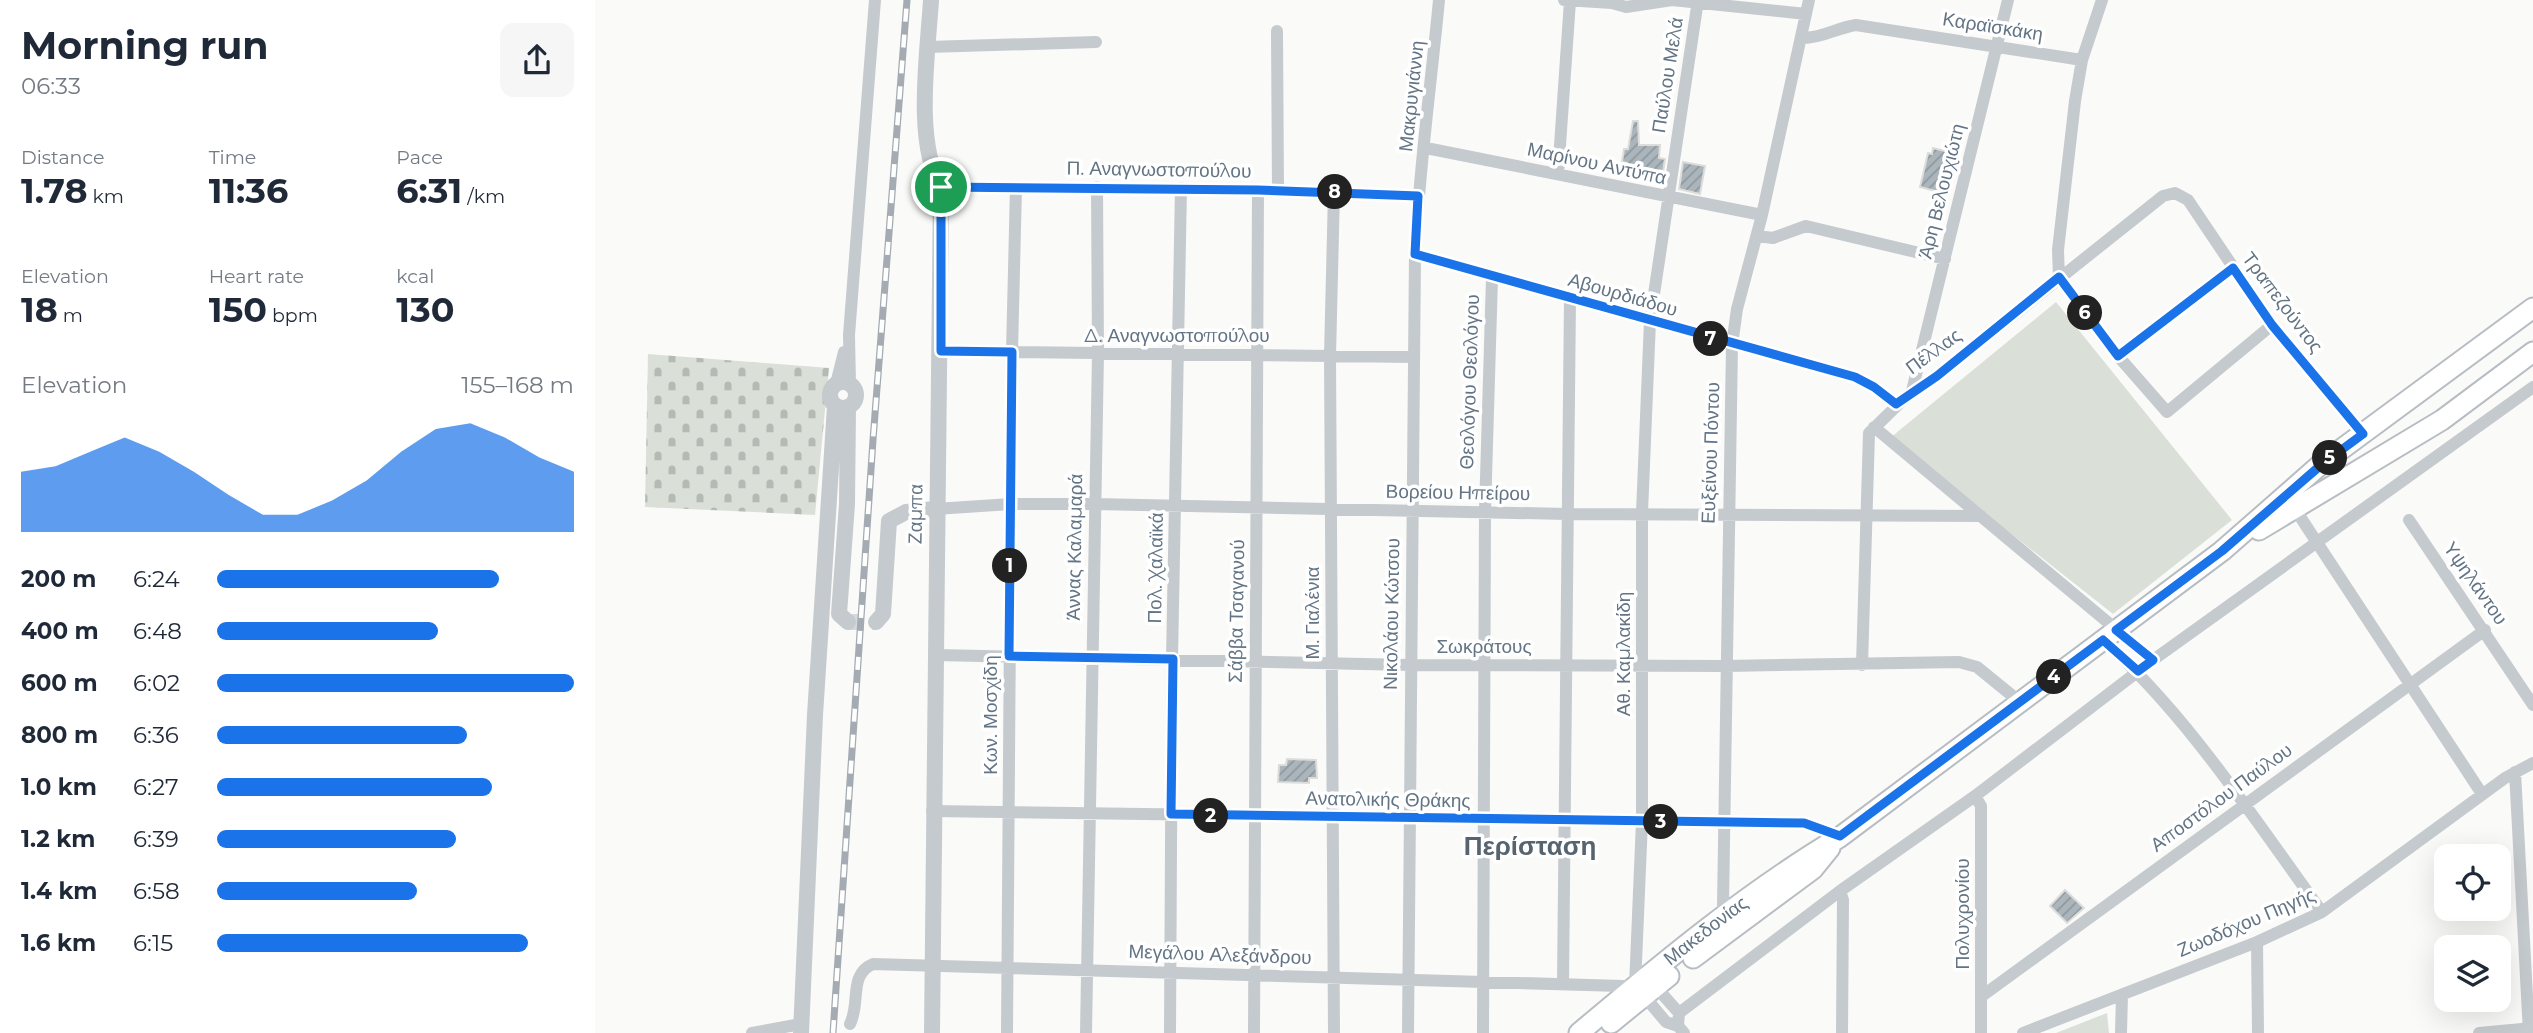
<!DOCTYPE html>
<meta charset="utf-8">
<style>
:root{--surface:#fff;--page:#f6f6f7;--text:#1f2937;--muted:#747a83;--accent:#1a73e8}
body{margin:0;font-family:Montserrat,sans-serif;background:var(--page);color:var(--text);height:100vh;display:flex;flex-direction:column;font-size:26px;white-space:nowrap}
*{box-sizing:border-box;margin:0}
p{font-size:23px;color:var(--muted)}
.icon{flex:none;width:38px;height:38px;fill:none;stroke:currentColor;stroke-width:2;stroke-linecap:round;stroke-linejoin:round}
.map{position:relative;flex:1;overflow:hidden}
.details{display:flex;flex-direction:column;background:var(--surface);width:595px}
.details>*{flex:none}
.buttons{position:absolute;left:1839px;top:844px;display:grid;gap:14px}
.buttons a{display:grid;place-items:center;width:77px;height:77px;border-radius:14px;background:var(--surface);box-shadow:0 7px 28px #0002;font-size:35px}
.pin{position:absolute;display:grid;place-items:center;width:60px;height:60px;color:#fff;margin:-30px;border:4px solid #fff;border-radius:50%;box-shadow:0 2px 7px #0007}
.km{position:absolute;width:35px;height:35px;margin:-18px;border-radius:50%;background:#222;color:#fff;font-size:19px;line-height:35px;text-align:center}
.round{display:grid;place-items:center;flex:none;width:74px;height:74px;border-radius:14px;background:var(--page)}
.head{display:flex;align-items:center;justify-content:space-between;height:119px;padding:0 21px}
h1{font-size:38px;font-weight:700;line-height:52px}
.metrics{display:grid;grid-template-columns:repeat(3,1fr);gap:10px;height:119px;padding:7px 21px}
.metrics div{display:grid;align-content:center}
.metrics b{font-size:35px;font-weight:700}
.metrics small{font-size:19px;font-weight:400}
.metrics p{font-size:19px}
.chart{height:196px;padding:14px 21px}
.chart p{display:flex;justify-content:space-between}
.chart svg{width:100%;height:126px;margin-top:7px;fill:var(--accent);opacity:.7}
ul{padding:0 21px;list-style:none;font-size:23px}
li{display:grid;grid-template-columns:112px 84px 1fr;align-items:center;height:52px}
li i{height:18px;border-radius:9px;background:var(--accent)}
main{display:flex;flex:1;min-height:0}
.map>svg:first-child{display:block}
.cemetery{fill:url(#cemetery-stones)}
.park{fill:#dae0d7}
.building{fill:url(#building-hatch);stroke:#dcdcda;stroke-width:2}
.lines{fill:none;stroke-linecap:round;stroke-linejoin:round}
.tertiary-tunnel{stroke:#d4d9db;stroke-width:16;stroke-dasharray:16 8;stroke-linecap:butt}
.secondary-casing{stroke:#b7bdc3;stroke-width:23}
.minor{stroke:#c5cace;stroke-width:12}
.tertiary{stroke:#c5cace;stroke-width:16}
.secondary{stroke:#fff;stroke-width:19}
.rail-casing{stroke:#a4abb2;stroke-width:7}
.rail{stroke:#fff;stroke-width:4.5;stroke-dasharray:13;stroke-linecap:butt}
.route-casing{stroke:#fff;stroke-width:14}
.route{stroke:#1a73e8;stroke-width:9}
.labels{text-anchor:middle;stroke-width:7;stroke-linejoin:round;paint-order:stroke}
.street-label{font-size:19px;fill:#637585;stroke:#fff}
.district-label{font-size:26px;font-weight:bold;fill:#56646f;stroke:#fff}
</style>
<main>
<section class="details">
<div class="head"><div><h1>Morning run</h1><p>06:33</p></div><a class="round"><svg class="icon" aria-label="share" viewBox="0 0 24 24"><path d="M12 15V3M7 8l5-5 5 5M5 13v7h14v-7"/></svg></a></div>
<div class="metrics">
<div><p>Distance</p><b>1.78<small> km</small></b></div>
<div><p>Time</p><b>11:36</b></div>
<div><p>Pace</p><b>6:31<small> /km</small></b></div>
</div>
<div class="metrics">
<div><p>Elevation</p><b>18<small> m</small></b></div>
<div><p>Heart rate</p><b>150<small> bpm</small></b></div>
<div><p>kcal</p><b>130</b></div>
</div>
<div class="chart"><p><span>Elevation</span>155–168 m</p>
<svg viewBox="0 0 160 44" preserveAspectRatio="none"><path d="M0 44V23L10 21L20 16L30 11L40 16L50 23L60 31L70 38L80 38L90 33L100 26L110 16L120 8L130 6L140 11L150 18L160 23V44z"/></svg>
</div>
<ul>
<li><b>200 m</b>6:24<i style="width:79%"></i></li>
<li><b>400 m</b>6:48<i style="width:62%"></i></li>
<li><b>600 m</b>6:02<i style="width:100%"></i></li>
<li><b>800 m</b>6:36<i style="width:70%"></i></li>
<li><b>1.0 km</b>6:27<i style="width:77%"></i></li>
<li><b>1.2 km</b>6:39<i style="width:67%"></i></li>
<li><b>1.4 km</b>6:58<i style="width:56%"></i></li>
<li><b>1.6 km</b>6:15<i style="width:87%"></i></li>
</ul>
</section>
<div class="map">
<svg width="1938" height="1033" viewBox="0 0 1938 1033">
<defs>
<pattern id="cemetery-stones" width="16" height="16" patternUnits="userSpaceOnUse" patternTransform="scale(1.75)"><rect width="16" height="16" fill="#dae0d7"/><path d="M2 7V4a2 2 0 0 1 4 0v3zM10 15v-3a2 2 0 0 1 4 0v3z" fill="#b4bab4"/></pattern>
<pattern id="building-hatch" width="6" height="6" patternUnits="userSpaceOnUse" patternTransform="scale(1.75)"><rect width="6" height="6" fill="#abb5bc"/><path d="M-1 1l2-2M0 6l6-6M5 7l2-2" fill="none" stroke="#8f989e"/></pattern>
</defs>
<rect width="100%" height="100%" fill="#fafaf8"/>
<path class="cemetery" d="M53,354L234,368L220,515L50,507Z"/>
<path class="park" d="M1461,302L1637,520L1518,614L1295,438Z
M1512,1013L1514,1033H1461Z"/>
<path class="building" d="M1038,121H1043L1044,145H1065L1064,158L1070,159L1068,172L1031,170L1032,163L1027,162L1029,149H1033Z
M1338,148L1358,153L1348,193L1325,187L1333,153L1337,154Z
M1088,162L1110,166L1105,194L1084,189Z
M692,759L721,760L722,778H714V783L683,782L684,765H691Z
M1470,890L1489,908L1472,923L1455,906Z"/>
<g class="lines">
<path class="tertiary-tunnel" d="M253,622H281"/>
<defs>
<g id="secondary">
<path d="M1664,530L1847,420L1938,352"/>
<path d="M1098,958L1218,869L1235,848"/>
<path d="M1016,1023L1074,976"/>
<path id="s1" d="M984,1033C1066,964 1152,892 1245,837L1627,551L1725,465L1938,308"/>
</g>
</defs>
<use href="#secondary" class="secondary-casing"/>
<path class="minor" d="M969,0L1017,3L1031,7L1077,0L1211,14
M682,31L683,191
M1208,38C1228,38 1241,28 1261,25L1487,60
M333,47L501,42
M831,148L1167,215
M963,174L975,1
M346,187L663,190L823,196
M1162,236L1178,238L1211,226L1350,259
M820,254L1260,377L1279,387L1301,404
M1464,277L1523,356L1572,412L1677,325
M1464,277L1463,250L1480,101L1487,60L1507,0
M346,351L819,357
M1523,356L1638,268
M241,384L249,352
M255,384L254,335L280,0
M1317,391L1413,0
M1279,427L1558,660
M340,509L416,504H499L972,514L1386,516
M1700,509L1887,794
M1814,520L1938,705
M1508,640C1594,717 1659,819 1727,912
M340,655L815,665L1130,666L1364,662L1382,667L1425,702
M1267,665L1274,433L1317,391L1342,376L1568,196L1580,193L1593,200L1677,325L1768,434
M1920,772L1934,1033
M1380,796L1386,806V1033
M337,811L1209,823L1245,837
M1245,891L1248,900L1247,1033
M1132,916L1128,905L1137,345L1142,309L1167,215L1214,0
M1662,942L1663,1033
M968,983L975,298
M1040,986L1047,821V513L1055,321L1103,0
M1045,991L1071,1022L1083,1026L1089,1033
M1387,996L1890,630
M1084,1013L1245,891L1380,796L1558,660L1938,387
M255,1024C266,1002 253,975 278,964L1061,987L1084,1013L1083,1026
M157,1033L206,1024
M412,1033L417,352L421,187
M491,1033L503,354L502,187
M575,1033L577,659L586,188
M659,1033L663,190
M739,1033L735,356L739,192
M813,1033L820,254C824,169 836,85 844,0
M888,1033L890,511L897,278
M1428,1033L1662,942L1727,912L1910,778L1938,763
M1526,1033L1527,995
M1884,1033L1938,1028"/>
<path class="tertiary" d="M336,0C333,52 319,142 346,187L337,1033
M235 395a13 13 0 1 1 26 0a13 13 0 1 1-26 0Z
M253,407L252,504L244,614L253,622
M281,622L288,614L294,521L311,512L340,509
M206,1033L220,715L240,406"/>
<use href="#secondary" class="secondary"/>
<defs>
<path id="rail" d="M238,1033L278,440L312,0"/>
</defs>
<use href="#rail" class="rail-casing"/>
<use href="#rail" class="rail"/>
</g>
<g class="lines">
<defs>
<path id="route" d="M346,187L663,190L823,196L820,254L1260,377L1279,387L1301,404L1342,376L1464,277L1523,356L1638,268L1677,325L1768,434L1726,465L1627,551L1521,630L1558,660L1543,671L1508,640L1245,836L1209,823L576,814L578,659L414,656L417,352L346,351Z"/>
</defs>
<use href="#route" class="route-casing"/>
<use href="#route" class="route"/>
</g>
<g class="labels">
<g class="street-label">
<text transform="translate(1398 26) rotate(9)" y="7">Καραϊσκάκη</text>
<text transform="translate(1072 75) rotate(-81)" y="7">Παύλου Μελά</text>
<text transform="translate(816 96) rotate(-84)" y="7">Μακρυγιάννη</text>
<text transform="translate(1002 163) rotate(12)" y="7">Μαρίνου Αντύπα</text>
<text transform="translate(564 169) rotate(1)" y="7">Π. Αναγνωστοπούλου</text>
<text transform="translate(1346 191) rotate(-76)" y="7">Άρη Βελουχιώτη</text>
<text transform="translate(1028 294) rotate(16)" y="7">Αβουρδιάδου</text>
<text transform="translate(1688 302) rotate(53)" y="7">Τραπεζούντος</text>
<text x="582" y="342">Δ. Αναγνωστοπούλου</text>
<text transform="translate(1338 351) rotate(-36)" y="7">Πέλλας</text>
<text transform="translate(874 382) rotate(-88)" y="7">Θεολόγου Θεολόγου</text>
<text transform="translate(1115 453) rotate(-88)" y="7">Ευξείνου Πόντου</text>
<text transform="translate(863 492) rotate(1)" y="7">Βορείου Ηπείρου</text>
<text transform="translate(320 514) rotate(-89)" y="7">Ζαμπα</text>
<text transform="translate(479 547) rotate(-89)" y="7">Άννας Καλαμαρά</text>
<text transform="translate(560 568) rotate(-89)" y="7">Πολ. Χαλαϊκά</text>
<text transform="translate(1881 583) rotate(55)" y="7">Υψηλάντου</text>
<text transform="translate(641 611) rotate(-89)" y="7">Σάββα Τσαγανού</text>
<text transform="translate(717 613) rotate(-90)" y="7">Μ. Γιαλένια</text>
<text transform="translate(796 614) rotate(-89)" y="7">Νικολάου Κώτσου</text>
<text x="889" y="653">Σωκράτους</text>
<text transform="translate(1028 654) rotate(-90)" y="7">Αθ. Καμλακίδη</text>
<text transform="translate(395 715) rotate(-90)" y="7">Κων. Μοσχίδη</text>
<text transform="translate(1626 797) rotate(-36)" y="7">Αποστόλου Παύλου</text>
<text transform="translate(793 799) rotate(1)" y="7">Ανατολικής Θράκης</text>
<text transform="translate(1367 914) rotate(-90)" y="7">Πολυχρονίου</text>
<text transform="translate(1651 922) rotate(-23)" y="7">Ζωοδόχου Πηγής</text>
<text dy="7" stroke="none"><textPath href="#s1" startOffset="163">Μακεδονίας</textPath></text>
<text transform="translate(625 954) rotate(2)" y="7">Μεγάλου Αλεξάνδρου</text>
</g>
<g class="district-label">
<text x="935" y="855">Περίσταση</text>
</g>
</g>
</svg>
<div class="buttons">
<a><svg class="icon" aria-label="locate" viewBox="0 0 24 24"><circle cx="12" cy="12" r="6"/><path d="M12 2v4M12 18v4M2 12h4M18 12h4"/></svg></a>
<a><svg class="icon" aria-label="layers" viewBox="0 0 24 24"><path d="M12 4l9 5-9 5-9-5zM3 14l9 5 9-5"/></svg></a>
</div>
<div class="pin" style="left:346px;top:187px;background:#1e9e55"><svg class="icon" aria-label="arrive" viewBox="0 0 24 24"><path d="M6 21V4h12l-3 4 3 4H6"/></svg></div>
<b class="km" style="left:415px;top:566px">1</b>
<b class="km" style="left:616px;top:816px">2</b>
<b class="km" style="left:1066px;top:822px">3</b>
<b class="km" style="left:1459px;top:677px">4</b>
<b class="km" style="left:1735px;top:458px">5</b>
<b class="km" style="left:1490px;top:313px">6</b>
<b class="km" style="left:1116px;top:339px">7</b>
<b class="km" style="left:740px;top:192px">8</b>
</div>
</main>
